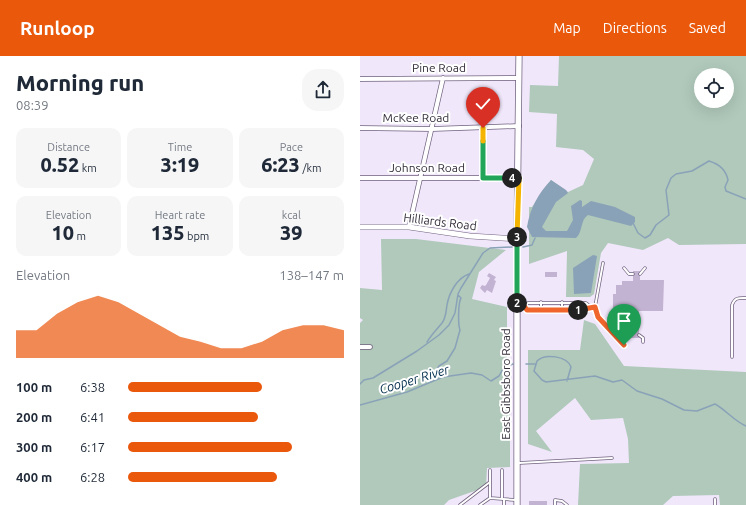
<!DOCTYPE html>
<meta charset="utf-8">
<style>
:root{--surface:#fff;--page:#f6f6f7;--text:#1f2937;--muted:#747a83;--accent:#ea580c}
body{margin:0;font-family:Ubuntu,sans-serif;background:var(--page);color:var(--text);height:100vh;display:flex;flex-direction:column;font-size:15px;white-space:nowrap}
*{box-sizing:border-box;margin:0}
p{font-size:13px;color:var(--muted)}
.icon{flex:none;width:22px;height:22px;fill:none;stroke:currentColor;stroke-width:2;stroke-linecap:round;stroke-linejoin:round}
.map{position:relative;flex:1;overflow:hidden}
.panel{display:flex;flex-direction:column;background:var(--surface);width:360px}
.panel>*{flex:none}
.controls{position:absolute;left:334px;top:12px;display:grid;gap:8px}
.controls a{display:grid;place-items:center;width:40px;height:40px;border-radius:50%;background:var(--surface);box-shadow:0 4px 16px #0002;font-size:20px}
.pin{position:absolute;display:grid;place-items:center;width:34px;height:34px;color:#fff;margin:-41px -17px;border-radius:50% 50% 50% 0;rotate:-45deg;box-shadow:0 0 4px #0007}
.pin .icon{rotate:45deg}
.km{position:absolute;width:20px;height:20px;margin:-10px;border-radius:50%;background:#222;color:#fff;font-size:11px;line-height:20px;text-align:center}
.round{display:grid;place-items:center;flex:none;width:42px;height:42px;border-radius:16px;background:var(--page)}
.summary{display:flex;align-items:center;justify-content:space-between;height:68px;padding:0 16px}
h1{font-size:22px;font-weight:800;line-height:30px}
.figures{display:grid;grid-template-columns:repeat(3,1fr);gap:6px;height:68px;padding:4px 16px}
.figures div{display:grid;align-content:center;border-radius:10px;background:var(--page);text-align:center}
.figures b{font-size:20px;font-weight:800}
.figures small{font-size:11px;font-weight:400}
.figures p{font-size:11px}
.chart{height:112px;padding:8px 16px}
.chart p{display:flex;justify-content:space-between}
.chart svg{width:100%;height:72px;margin-top:4px;fill:var(--accent);opacity:.7}
ul{padding:0 16px;list-style:none;font-size:13px}
li{display:grid;grid-template-columns:64px 48px 1fr;align-items:center;height:30px}
li i{height:10px;border-radius:5px;background:var(--accent)}
header{display:flex;align-items:center;gap:24px;box-sizing:border-box;height:56px;padding:0 20px;background:var(--accent);color:#fff}
header strong{font-size:19px}
nav{display:flex;gap:22px;margin-inline-start:auto;font-size:14px}
main{display:flex;flex:1;min-height:0}
.map>svg:first-child{display:block}
.green{fill:#b0c9bb;fill-rule:evenodd}
.water{fill:#8aa2b7}
.lines{fill:none;stroke-linecap:round;stroke-linejoin:round}
.stream{stroke:#8aa2b7;stroke-width:1.5}
.building{fill:#c3b3d2}
.service-casing{stroke:#70627e;stroke-width:3.5}
.minor-casing{stroke:#70627e;stroke-width:5.5}
.tertiary-casing{stroke:#70627e;stroke-width:6}
.secondary-casing{stroke:#70627e;stroke-width:7}
.service{stroke:#fff;stroke-width:2}
.minor{stroke:#fff;stroke-width:4}
.tertiary{stroke:#fff;stroke-width:5}
.secondary{stroke:#fff;stroke-width:5.5}
.split-1-casing{stroke:#fff;stroke-width:8}
.split-2-casing{stroke:#fff;stroke-width:8}
.split-3-casing{stroke:#fff;stroke-width:8}
.split-4-casing{stroke:#fff;stroke-width:8}
.split-5-casing{stroke:#fff;stroke-width:8}
.split-6-casing{stroke:#fff;stroke-width:8}
.split-1{stroke:#f0652b;stroke-width:5}
.split-2{stroke:#f0652b;stroke-width:5}
.split-3{stroke:#22a559;stroke-width:5}
.split-4{stroke:#f5b400;stroke-width:5}
.split-5{stroke:#22a559;stroke-width:5}
.split-6{stroke:#f5b400;stroke-width:5}
.labels{text-anchor:middle;stroke-width:4;stroke-linejoin:round;paint-order:stroke}
.street-label{font-size:12px;fill:#352e3b;stroke:#fff}
.water-label{font-size:13px;font-style:italic;fill:#032e4d;stroke:#fff}
</style>
<header>
<strong>Runloop</strong>
<nav><a>Map</a><a>Directions</a><a>Saved</a></nav>
</header>
<main>
<section class="panel">
<div class="summary"><div><h1>Morning run</h1><p>08:39</p></div><a class="round"><svg class="icon" aria-label="share" viewBox="0 0 24 24"><path d="M12 15V3M7 8l5-5 5 5M5 13v7h14v-7"/></svg></a></div>
<div class="figures">
<div><p>Distance</p><b>0.52<small> km</small></b></div>
<div><p>Time</p><b>3:19</b></div>
<div><p>Pace</p><b>6:23<small> /km</small></b></div>
</div>
<div class="figures">
<div><p>Elevation</p><b>10<small> m</small></b></div>
<div><p>Heart rate</p><b>135<small> bpm</small></b></div>
<div><p>kcal</p><b>39</b></div>
</div>
<div class="chart"><p><span>Elevation</span>138–147 m</p>
<svg viewBox="0 0 160 44" preserveAspectRatio="none"><path d="M0 44V27L10 27L20 17L30 10L40 6L50 10L60 17L70 24L80 31L90 34L100 38L110 38L120 34L130 27L140 24L150 24L160 27V44z"/></svg>
</div>
<ul>
<li><b>100 m</b>6:38<i style="width:62%"></i></li>
<li><b>200 m</b>6:41<i style="width:60%"></i></li>
<li><b>300 m</b>6:17<i style="width:76%"></i></li>
<li><b>400 m</b>6:28<i style="width:69%"></i></li>
</ul>
</section>
<div class="map">
<svg width="386" height="449" viewBox="0 0 386 449">
<rect width="100%" height="100%" fill="#f1e7fb"/>
<path class="green" d="M199,0H386V188L319,189L308,182L283,194L248,187L241,197L234,238L230,241H206L207,195L169,208V151H172L191,124L208,136L223,129L234,103L223,94L196,91L197,58L169,56L170,29L198,30ZM341,19H367V45H341Z
M21,183H56L146,194L119,216L112,243L147,251V335L143,340L150,351V411L127,412L126,431L89,444L84,449H0V267L3,264L0,262V232L22,234Z
M224,264L235,268L264,310L386,316V449H360L359,439L313,440L303,449H218L220,408L269,407L268,383L263,362L231,364L215,342L176,375L192,396L168,388V294H220Z"/>
<path class="water" d="M191,124L206,134L208,137L196,146L182,171L186,175H207L213,164L211,150L220,144L222,145V151L231,145L255,151L275,161V166L271,170L228,159C220,164 223,176 216,182L172,181L167,171C170,152 178,138 191,124Z
M233,199L237,200L231,237L214,238L213,212Z"/>
<g class="lines">
<path class="stream" d="M273,167L278,177L285,182L290,179L296,169L309,159L306,134L311,122L316,118L332,115L349,105C359,108 366,114 368,124L365,131L366,135L386,143
M163,191L172,189L175,182
M67,286C71,279 77,273 82,267C86,262 86,255 87,249C89,237 97,222 109,218
M166,308H175
M70,325L79,310L87,305L95,292L100,274C98,269 98,247 101,242L98,239
M207,325L211,311C207,300 185,297 177,305L174,315L182,324L186,326L235,320L253,326L262,324L277,335L302,343L324,354L337,355L355,348C366,354 374,365 386,370
M0,328L4,324L13,322L57,295L79,279L89,269L95,257L98,238L101,232L123,197L130,192L152,191
M0,349L47,336L83,321L111,317L122,319L131,325L139,320L144,311L153,308"/>
</g>
<path class="building" d="M273,215H280V224H304L303,255H279V282H271V273H261V269H255V259H253V238H256V229H262V225H273Z
M185,216H197V221H185Z
M129,217L136,221L134,224L136,225L132,237L127,234L125,237L120,232L122,229L125,230L126,229L130,222L127,220Z
M169,445H187V449H169Z"/>
<g class="lines">
<defs>
<path id="service" d="M123,72V121
M243,207L235,251L239,261L263,289
M264,212L269,218H273
M280,218L285,212
M158,250H164L168,247H226L231,251
M164,250L167,254H225L231,251H235
M181,254V246
M202,254V246
M279,279L283,282V286
M260,285L271,279
M372,301V249C375,241 379,242 386,242
M159,407L252,402
M130,414V442L156,444
M142,442V414
M100,449L130,426
M120,449L130,442
M144,449V444
M195,449V444L202,445L207,449
M355,449V443"/>
<path id="minor" d="M0,23L159,22
M0,72L72,73L159,70
M0,122H159
M49,171L83,22
M0,291H10"/>
<path id="tertiary" d="M0,171H49L110,180L157,183"/>
<path id="secondary" d="M157,449V183L159,0"/>
</defs>
<use href="#service" class="service-casing"/>
<use href="#minor" class="minor-casing"/>
<use href="#tertiary" class="tertiary-casing"/>
<use href="#secondary" class="secondary-casing"/>
<use href="#service" class="service"/>
<use href="#minor" class="minor"/>
<use href="#tertiary" class="tertiary"/>
<use href="#secondary" class="secondary"/>
</g>
<g class="lines">
<defs>
<path id="split-1" d="M218,254L235,251L238,261L264,289"/>
<path id="split-2" d="M157,247V250H164L167,254H218"/>
<path id="split-3" d="M157,181V247"/>
<path id="split-4" d="M152,122H159L157,181"/>
<path id="split-5" d="M123,85V122H152"/>
<path id="split-6" d="M123,72V85"/>
</defs>
<use href="#split-1" class="split-1-casing"/>
<use href="#split-2" class="split-2-casing"/>
<use href="#split-3" class="split-3-casing"/>
<use href="#split-4" class="split-4-casing"/>
<use href="#split-5" class="split-5-casing"/>
<use href="#split-6" class="split-6-casing"/>
<use href="#split-1" class="split-1"/>
<use href="#split-2" class="split-2"/>
<use href="#split-3" class="split-3"/>
<use href="#split-4" class="split-4"/>
<use href="#split-5" class="split-5"/>
<use href="#split-6" class="split-6"/>
</g>
<g class="labels">
<g class="street-label">
<text x="79" y="16">Pine Road</text>
<text x="56" y="66">McKee Road</text>
<text x="67" y="116">Johnson Road</text>
<text transform="translate(80 166) rotate(7)" y="4">Hilliards Road</text>
<text transform="translate(146 328) rotate(-90)" y="4">East Gibbsboro Road</text>
</g>
<g class="water-label">
<text transform="translate(54 323) rotate(-17)" y="5">Cooper River</text>
</g>
</g>
</svg>
<div class="controls">
<a><svg class="icon" aria-label="locate" viewBox="0 0 24 24"><circle cx="12" cy="12" r="6"/><path d="M12 2v4M12 18v4M2 12h4M18 12h4"/></svg></a>
</div>
<div class="pin" style="left:264px;top:289px;background:#1e9e55"><svg class="icon" aria-label="arrive" viewBox="0 0 24 24"><path d="M6 21V4h12l-3 4 3 4H6"/></svg></div>
<div class="pin" style="left:123px;top:72px;background:#d93025"><svg class="icon" aria-label="check" viewBox="0 0 24 24"><path d="M5 12l5 5 9-10"/></svg></div>
<b class="km" style="left:218px;top:254px">1</b>
<b class="km" style="left:157px;top:247px">2</b>
<b class="km" style="left:157px;top:181px">3</b>
<b class="km" style="left:152px;top:122px">4</b>
</div>
</main>
